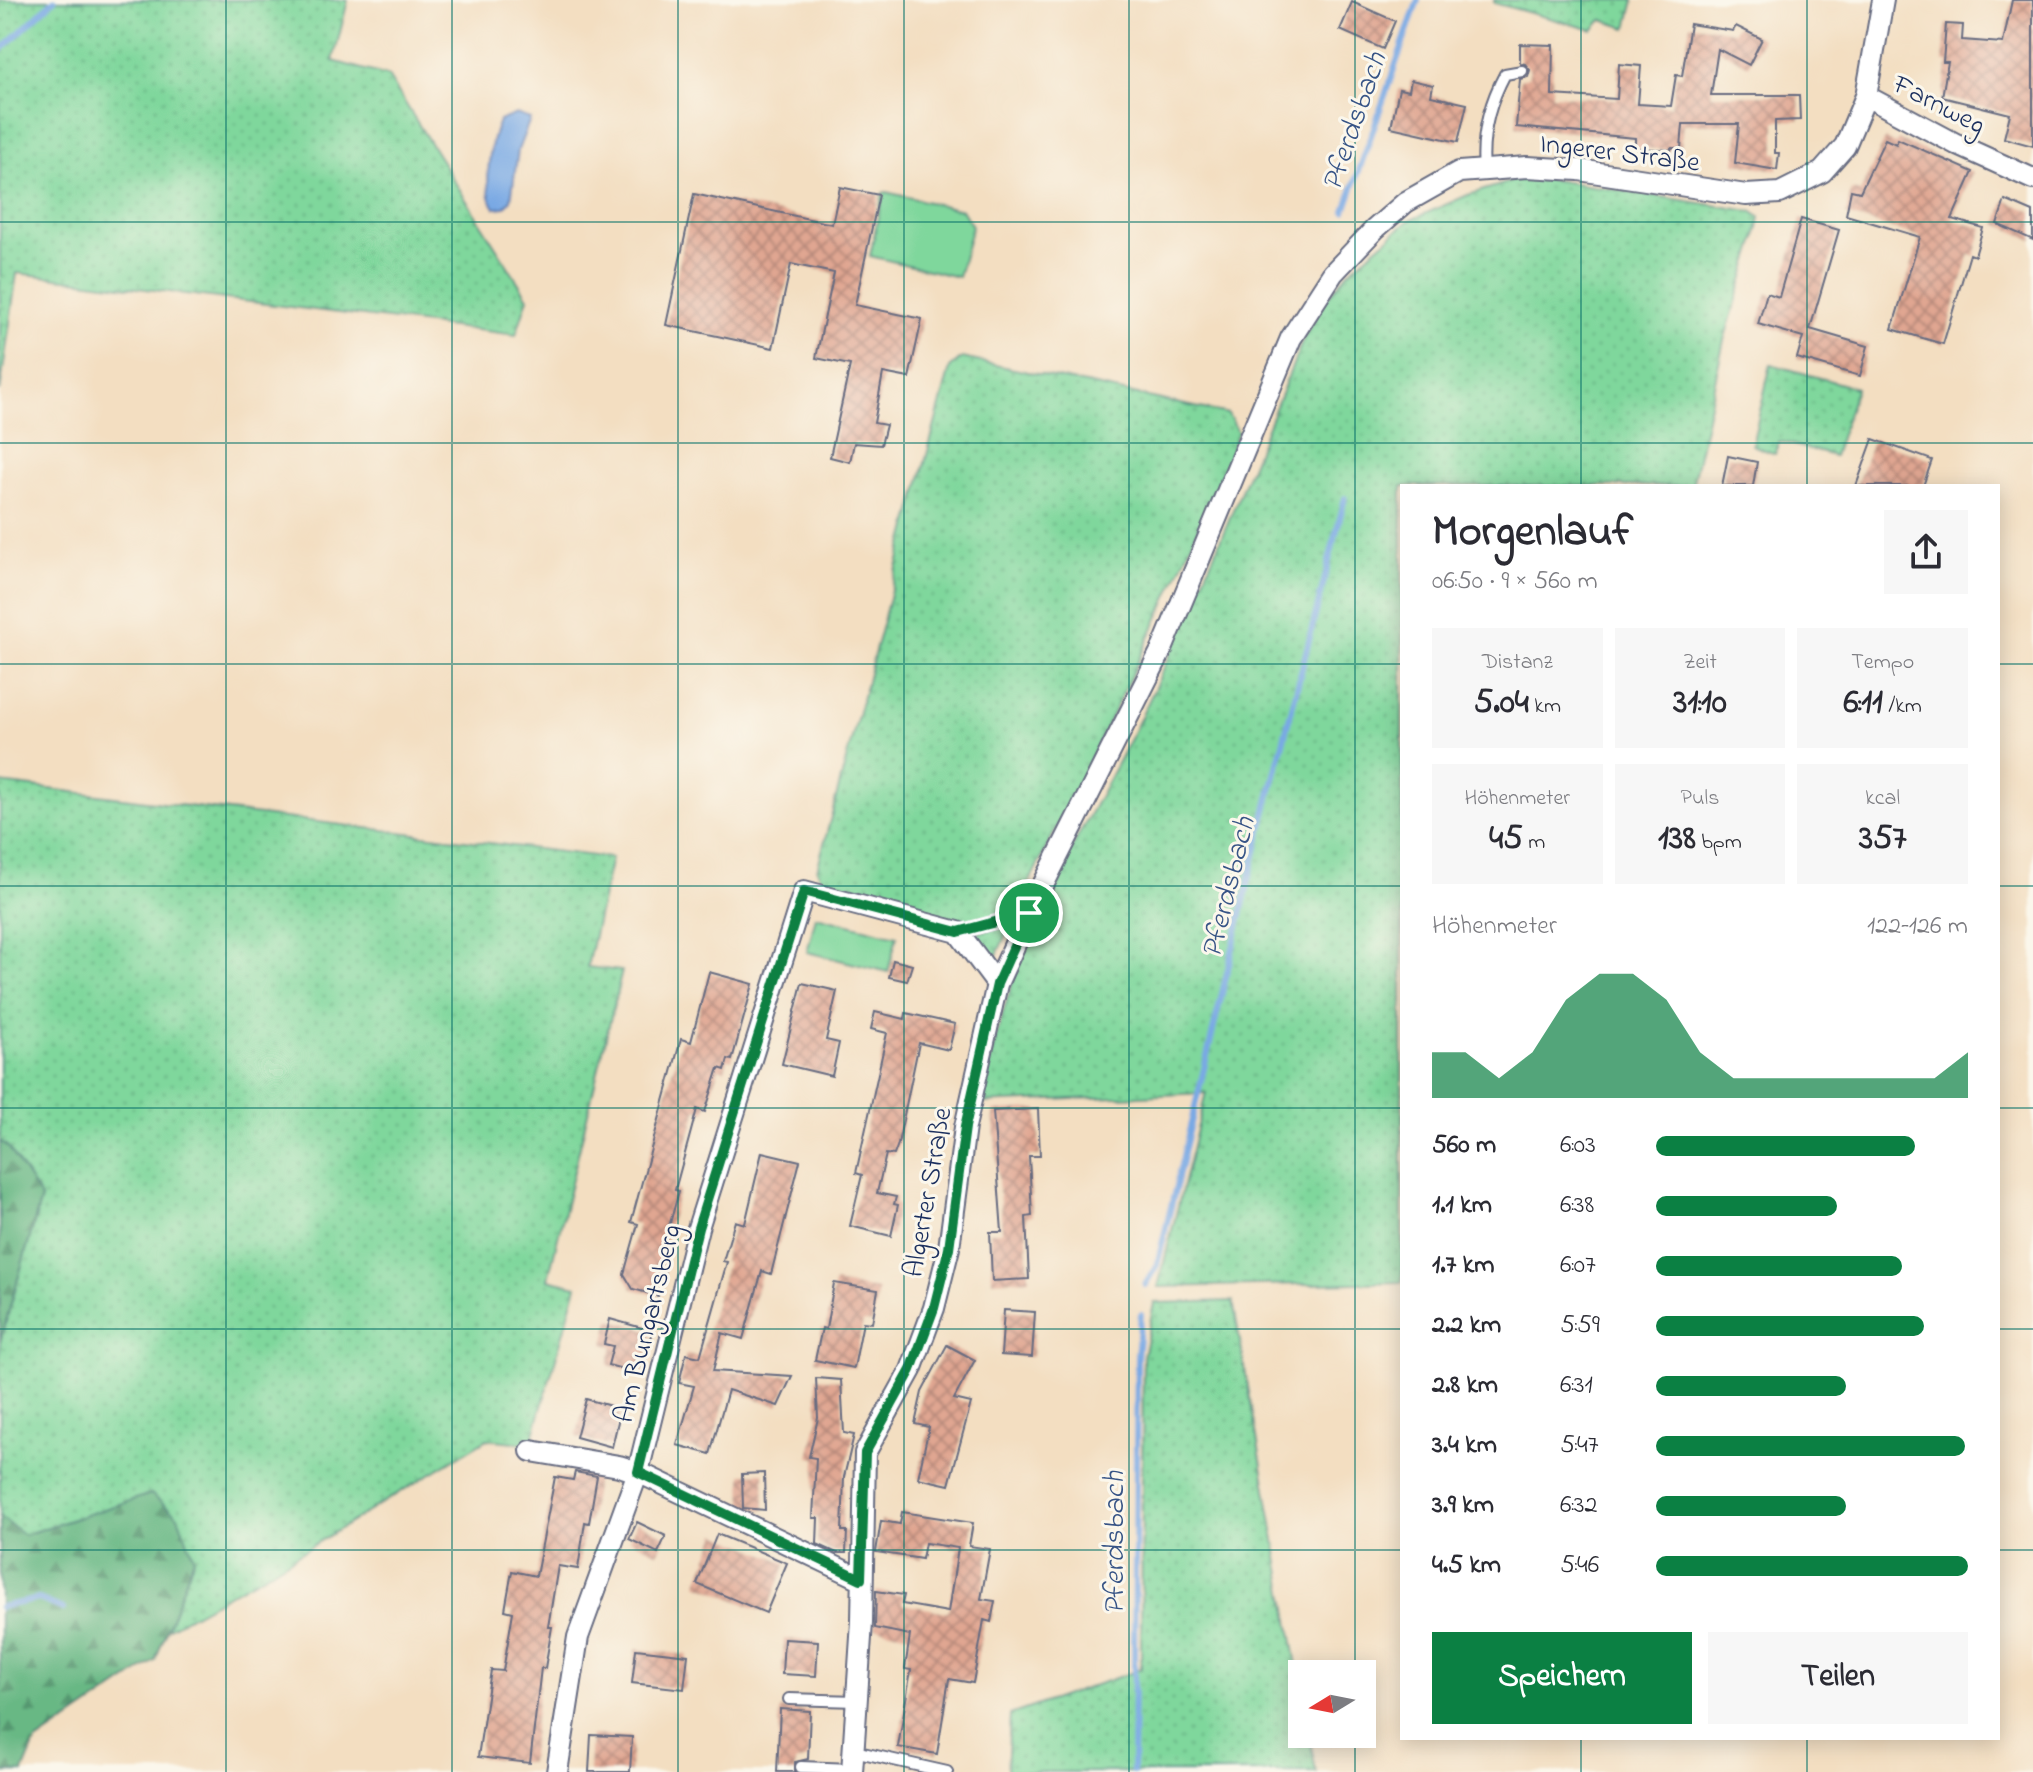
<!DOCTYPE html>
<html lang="de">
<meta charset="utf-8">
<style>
:root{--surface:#fff;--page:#f7f7f7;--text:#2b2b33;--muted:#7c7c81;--accent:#0b8043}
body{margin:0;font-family:"Indie Flower",sans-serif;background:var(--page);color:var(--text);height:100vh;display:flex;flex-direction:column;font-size:30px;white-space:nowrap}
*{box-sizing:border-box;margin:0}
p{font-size:26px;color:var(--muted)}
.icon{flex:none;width:44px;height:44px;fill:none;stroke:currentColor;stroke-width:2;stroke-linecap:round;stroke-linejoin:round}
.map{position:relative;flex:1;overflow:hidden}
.sheet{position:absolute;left:1400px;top:484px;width:600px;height:1256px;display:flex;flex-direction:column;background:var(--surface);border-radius:0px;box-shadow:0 4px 20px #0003}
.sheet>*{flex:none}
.needle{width:52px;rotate:260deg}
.buttons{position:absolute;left:1288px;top:1660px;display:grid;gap:16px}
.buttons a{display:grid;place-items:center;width:88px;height:88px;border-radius:0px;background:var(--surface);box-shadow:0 4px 20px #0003;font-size:40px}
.pin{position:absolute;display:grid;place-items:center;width:68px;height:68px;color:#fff;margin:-34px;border:4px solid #fff;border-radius:50%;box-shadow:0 2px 8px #0007}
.round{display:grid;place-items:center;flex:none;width:84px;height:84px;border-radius:0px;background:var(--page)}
.headline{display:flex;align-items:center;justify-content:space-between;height:136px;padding:0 32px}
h1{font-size:44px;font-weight:700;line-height:60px}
.figures{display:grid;grid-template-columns:repeat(3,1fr);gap:12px;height:136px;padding:8px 32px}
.figures div{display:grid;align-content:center;border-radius:0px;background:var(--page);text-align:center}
.figures b{font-size:34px;font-weight:700}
.figures small{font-size:22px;font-weight:400}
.figures p{font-size:22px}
.chart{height:224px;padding:16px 32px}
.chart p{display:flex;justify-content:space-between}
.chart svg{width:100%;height:144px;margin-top:8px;fill:var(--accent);opacity:.7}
.button{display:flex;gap:16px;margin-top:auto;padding:16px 32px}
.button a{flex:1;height:92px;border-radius:0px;background:var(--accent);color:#fff;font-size:32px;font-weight:700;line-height:92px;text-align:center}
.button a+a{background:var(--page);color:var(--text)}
ul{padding:0 32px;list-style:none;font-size:26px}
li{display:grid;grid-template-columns:128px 96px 1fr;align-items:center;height:60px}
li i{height:20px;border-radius:10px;background:var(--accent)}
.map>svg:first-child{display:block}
.grass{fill:url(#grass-dots);stroke:#4d837d;stroke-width:2}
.forest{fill:url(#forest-firs);stroke:#417471;stroke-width:2}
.pitch{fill:#7fd79c;stroke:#4d837d;stroke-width:2}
.water{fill:#79a9e4;stroke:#4a6ca1;stroke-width:2}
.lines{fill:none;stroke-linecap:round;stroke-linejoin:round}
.stream{stroke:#79a9e4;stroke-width:6}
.building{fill:url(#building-cross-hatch)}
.lane-casing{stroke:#676c81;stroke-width:14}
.street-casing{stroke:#676c81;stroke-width:24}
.lane{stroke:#fff;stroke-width:10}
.street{stroke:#fff;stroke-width:20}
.route-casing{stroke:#fff;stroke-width:16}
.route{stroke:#0b8043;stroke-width:10}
.grid{fill:none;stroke:#0f766e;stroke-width:2;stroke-opacity:0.55}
.labels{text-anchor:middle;stroke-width:6;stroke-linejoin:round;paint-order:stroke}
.street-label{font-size:28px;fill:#1b2f5e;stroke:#fbf7ec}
.water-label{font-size:30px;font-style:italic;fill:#375486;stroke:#fbf7ec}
</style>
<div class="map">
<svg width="2033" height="1772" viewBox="0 0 2033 1772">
<defs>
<pattern id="grass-dots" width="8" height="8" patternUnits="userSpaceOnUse" patternTransform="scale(2)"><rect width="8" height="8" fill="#7fd79c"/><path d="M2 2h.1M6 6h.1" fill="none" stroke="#6db989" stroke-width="1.8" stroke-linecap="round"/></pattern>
<pattern id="forest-firs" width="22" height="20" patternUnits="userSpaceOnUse" patternTransform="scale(2)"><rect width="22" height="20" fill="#67b884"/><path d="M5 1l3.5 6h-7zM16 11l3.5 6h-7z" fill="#54966f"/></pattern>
<pattern id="building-cross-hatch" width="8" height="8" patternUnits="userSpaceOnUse" patternTransform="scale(2)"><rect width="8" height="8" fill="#e0a691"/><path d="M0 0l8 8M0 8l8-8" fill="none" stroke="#b5887a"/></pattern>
</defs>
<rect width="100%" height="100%" fill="#fbf7ec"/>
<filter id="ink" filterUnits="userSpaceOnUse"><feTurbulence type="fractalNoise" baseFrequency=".0125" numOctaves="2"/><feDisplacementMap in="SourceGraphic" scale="16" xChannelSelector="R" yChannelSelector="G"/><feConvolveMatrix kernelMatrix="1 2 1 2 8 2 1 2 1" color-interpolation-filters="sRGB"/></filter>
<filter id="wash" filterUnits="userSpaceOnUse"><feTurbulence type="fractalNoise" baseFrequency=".006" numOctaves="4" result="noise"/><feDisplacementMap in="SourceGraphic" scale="32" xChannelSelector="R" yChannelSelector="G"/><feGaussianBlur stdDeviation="1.8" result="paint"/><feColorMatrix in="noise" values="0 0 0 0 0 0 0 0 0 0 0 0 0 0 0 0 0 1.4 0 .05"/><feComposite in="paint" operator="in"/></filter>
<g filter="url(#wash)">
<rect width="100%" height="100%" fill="#f3dec1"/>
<path class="grass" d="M0,0H348L333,61L388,76L528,298L516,335L17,273L0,392Z
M1494,0H1634L1627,28L1602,20L1593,30L1494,3Z
M1529,176L1751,211L1760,217L1756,239L1724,340L1692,486H1402V1282L1158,1287L1206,1093L981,1103C992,1047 1007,993 1028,940C1060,862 1106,789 1143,713C1202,589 1253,462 1305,335L1325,301L1348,272L1408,221L1468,195Z
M962,358L1228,414L1238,432C1174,596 1094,752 1016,909L989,918L958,922L827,889L817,870L950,368Z
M1771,364L1856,388L1834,456L1779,441L1775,454L1752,445Z
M0,783L611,858L587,967L622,971L548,1279L577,1286L531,1444L487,1439L276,1568L167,1629L194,1558L151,1494L23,1535L0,1517V1342L41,1199L9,1148L0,1141Z
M1010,925L992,966L971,934Z
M1233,1301L1302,1694V1734H1309L1316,1772H1007L1010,1715L1141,1669L1143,1357L1154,1303Z"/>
<path class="forest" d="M0,1141L9,1148L41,1198L0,1342Z
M151,1494L178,1516L194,1558L155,1661L35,1743L23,1772H0V1517L24,1535Z"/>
<path class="pitch" d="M886,192L962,210L972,226L958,277L870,256L883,193Z
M816,916L897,936L888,972L807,952Z"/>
<path class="water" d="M516,114L530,119L518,150L511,200L505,207L495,208C482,190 490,140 499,121Z"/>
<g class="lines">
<path class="stream" d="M0,51L54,0
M1345,211L1418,0
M1145,1285L1157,1265L1264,818L1345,498
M0,1607L39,1599L63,1609
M1133,1772L1137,1357L1141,1315"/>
</g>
<g id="blocks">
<path class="building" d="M2012,0H2033V146L2004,138L2010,114L1942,97L1948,62H1943L1946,24L1963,25L1962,40L2003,43Z
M1352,2L1395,21L1383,49L1340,30Z
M1690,24L1733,31L1736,26L1762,39L1749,65L1718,49L1711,95H1799L1800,120L1775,121V153H1779L1777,170L1735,163L1739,124H1683L1681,148H1671V150L1635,148V138L1516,127L1520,79L1528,77L1530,70L1525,64L1520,63V44L1553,45L1552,95L1617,99L1619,64L1641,66L1638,104L1671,106L1676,75L1682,76Z
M1411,80L1433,85L1431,96L1467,104L1458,142L1391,127L1399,89L1409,91Z
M1885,139L1896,144L1898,139L1973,172L1952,219L1983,228L1975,256L1970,254L1943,344L1892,329L1920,237L1846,215L1851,190L1860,192Z
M840,187L879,195L855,305L922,319L909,378L883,373L874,423L886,425L881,445L854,443L850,462L830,457L850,365L816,358L834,273L791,264L773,348L666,325L694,194L832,224Z
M2005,200L2033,212V240L1997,224Z
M1801,219L1839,230L1810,329L1868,346L1860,376L1797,358L1803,337L1758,324L1767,293L1779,297Z
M1873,439L1932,460L1923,486H1856Z
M1728,456L1757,462L1753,486H1722Z
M893,960L912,965L907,981L889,977Z
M709,972L753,984L732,1060L728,1059L725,1070L719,1068L705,1112L697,1109L675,1190L679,1191L660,1259L667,1261L658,1296L633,1289L624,1274L638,1224L631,1222L681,1039L691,1042Z
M802,983L837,991L826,1040L839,1043L832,1076L782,1064Z
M875,1012L905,1019L906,1013L955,1024L949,1050L919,1043L898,1144L894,1155L886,1154L877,1193L896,1197L894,1204L898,1205L891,1236L850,1226L862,1175L856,1173L887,1033L871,1029Z
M1038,1109L1040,1156H1029L1032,1216L1026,1217L1029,1279L992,1281L990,1232H1002L993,1111Z
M762,1152L800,1161L771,1274L762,1271L743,1339L722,1333L713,1371L792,1376L778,1406L728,1390L710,1454L677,1445L694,1386L679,1383L686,1354L700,1357L727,1262L723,1261L735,1221L745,1224Z
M834,1283L878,1290L872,1323L863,1322L854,1368L815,1360L822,1328L826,1329Z
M1004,1310L1035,1312L1032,1357L1001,1355Z
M610,1319L653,1331L642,1374L608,1365L613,1346L604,1344Z
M947,1345L975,1360L954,1399L971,1403L949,1485L918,1478L929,1427L915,1424L922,1392Z
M816,1378L841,1380L844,1433L854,1435L844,1477L842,1531H847L846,1553H837L817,1544L818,1518H813L816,1458L809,1457L818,1418Z
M586,1399L621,1409L612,1447L576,1437Z
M575,1472L597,1476L589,1523L585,1522L578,1569L558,1566L548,1627H552L545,1668H541L530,1763L478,1757L491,1670L503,1671L513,1612L505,1610L512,1571L536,1576L555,1477L573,1480Z
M764,1473L765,1510L743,1508L742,1474Z
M902,1512L973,1523L969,1546L990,1549L981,1599L995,1601L991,1622L984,1620L973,1683L949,1679L937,1754L898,1747L911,1670L905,1669L910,1635L875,1628L876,1591L904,1595L902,1604L948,1612L958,1548L925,1543L922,1559L876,1552L881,1521L900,1524Z
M637,1522L666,1536L658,1553L629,1539Z
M717,1534L787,1563L766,1613L697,1584Z
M784,1639L818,1641L816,1676L782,1674Z
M636,1649L688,1655L684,1689L632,1683Z
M780,1709L810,1711L808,1759L795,1762V1772H777Z
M591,1735L632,1737L630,1772H589Z"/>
</g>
</g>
<g filter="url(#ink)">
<use href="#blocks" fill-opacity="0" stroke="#676c81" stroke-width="2"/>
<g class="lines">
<defs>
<path id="lane" d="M1484,170C1481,137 1489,104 1505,74L1522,71
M958,932L1027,914
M789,1699L857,1701
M854,1751L947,1772
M801,1767L852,1769"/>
<path id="street" d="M1866,96L1956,144L2033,179
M531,1451L619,1466L638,1472L861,1579
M557,1772L578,1637L638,1472L698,1228L804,891L958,932L997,984
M852,1772L862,1622L865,1453L911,1370L934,1308L949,1248L965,1127L997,984L1029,913L1163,647L1291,338L1333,273L1375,229L1406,202L1459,172L1527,167L1579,170L1746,195L1780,193L1822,172L1845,146L1866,96L1883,0"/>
</defs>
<use href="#lane" class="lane-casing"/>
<use href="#street" class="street-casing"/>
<use href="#lane" class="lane"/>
<use href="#street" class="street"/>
</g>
</g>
<g class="lines" filter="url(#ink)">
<defs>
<path id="route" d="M804,891L958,932L1029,913L997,984L965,1127L949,1248L934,1308L911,1370L865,1453L861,1579L638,1472L698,1228Z"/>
</defs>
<use href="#route" class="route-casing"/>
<use href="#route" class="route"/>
</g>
<path class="grid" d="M226,0V1772M452,0V1772M678,0V1772M904,0V1772M1129,0V1772M1355,0V1674M1581,0V486M1807,0V486M0,222H2033M0,443H2033M0,664H1402M1998,664H2033M0,886H1402M1998,886H2033M0,1108H1402M1998,1108H2033M0,1329H1402M1998,1329H2033M0,1550H1402M1998,1550H2033M1355,1734V1772M1581,1738V1772M1807,1738V1772"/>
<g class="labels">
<g class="street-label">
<text transform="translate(1940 103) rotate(27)" y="10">Farnweg</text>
<text transform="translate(1620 151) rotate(7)" y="10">Ingerer Straße</text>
<text transform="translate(926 1192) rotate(-80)" y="10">Algerter Straße</text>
<text transform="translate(646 1323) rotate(-76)" y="10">Am Bungartsberg</text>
</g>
<g class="water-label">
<text transform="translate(1353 121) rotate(-71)" y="10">Pferdsbach</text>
<text transform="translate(1227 887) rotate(-76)" y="10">Pferdsbach</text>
<text transform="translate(1113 1543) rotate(-90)" y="10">Pferdsbach</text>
</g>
</g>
</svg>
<div class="buttons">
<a><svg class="needle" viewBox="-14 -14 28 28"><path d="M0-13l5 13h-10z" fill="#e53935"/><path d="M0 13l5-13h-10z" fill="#7c7c81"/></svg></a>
</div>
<div class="pin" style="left:1029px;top:913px;background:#1e9e55"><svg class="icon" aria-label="arrive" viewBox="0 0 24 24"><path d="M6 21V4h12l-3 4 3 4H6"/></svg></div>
<section class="sheet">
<div class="headline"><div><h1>Morgenlauf</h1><p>06:50 · 9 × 560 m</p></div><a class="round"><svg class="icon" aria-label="share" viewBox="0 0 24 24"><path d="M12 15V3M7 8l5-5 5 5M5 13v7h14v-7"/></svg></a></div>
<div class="figures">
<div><p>Distanz</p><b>5.04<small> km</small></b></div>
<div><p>Zeit</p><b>31:10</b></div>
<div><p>Tempo</p><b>6:11<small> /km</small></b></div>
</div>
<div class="figures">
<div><p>Höhenmeter</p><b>45<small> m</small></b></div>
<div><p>Puls</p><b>138<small> bpm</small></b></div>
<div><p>kcal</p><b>357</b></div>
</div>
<div class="chart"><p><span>Höhenmeter</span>122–126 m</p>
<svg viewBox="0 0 160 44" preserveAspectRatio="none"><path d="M0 44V30L10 30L20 38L30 30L40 14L50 6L60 6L70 14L80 30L90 38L100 38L110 38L120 38L130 38L140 38L150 38L160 30V44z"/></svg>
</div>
<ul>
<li><b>560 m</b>6:03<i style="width:83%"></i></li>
<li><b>1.1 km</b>6:38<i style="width:58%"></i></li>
<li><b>1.7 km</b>6:07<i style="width:79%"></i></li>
<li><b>2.2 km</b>5:59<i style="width:86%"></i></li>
<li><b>2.8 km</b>6:31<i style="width:61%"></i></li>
<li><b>3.4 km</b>5:47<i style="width:99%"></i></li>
<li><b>3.9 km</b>6:32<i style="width:61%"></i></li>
<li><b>4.5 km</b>5:46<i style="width:100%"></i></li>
</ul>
<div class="button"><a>Speichern</a><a>Teilen</a></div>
</section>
</div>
